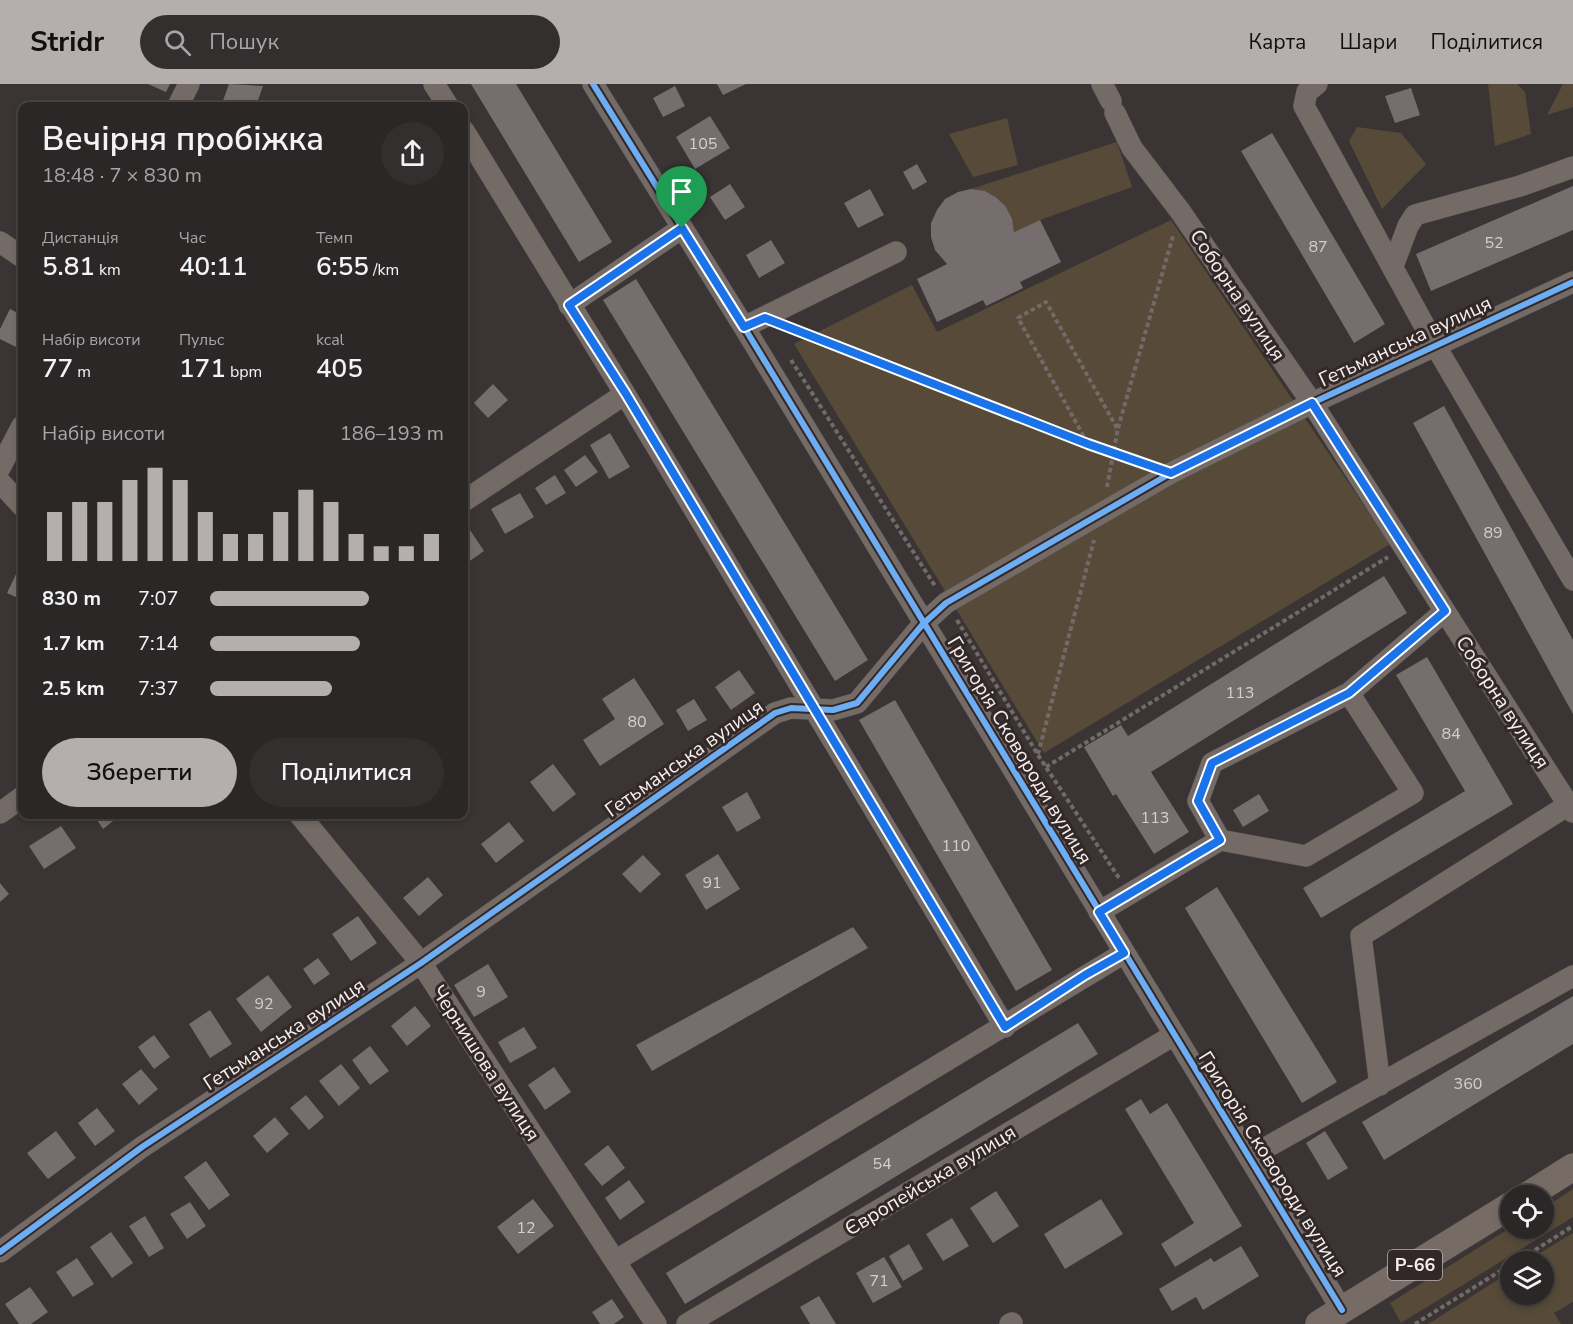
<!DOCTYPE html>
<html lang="uk">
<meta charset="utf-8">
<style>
:root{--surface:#2c2727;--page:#342f2f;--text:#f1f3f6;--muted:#a6a5a7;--line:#484444;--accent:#b4aead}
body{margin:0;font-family:"Nunito Sans",sans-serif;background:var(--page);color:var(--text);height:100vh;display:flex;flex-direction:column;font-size:22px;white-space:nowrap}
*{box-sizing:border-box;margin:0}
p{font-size:20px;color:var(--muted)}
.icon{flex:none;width:33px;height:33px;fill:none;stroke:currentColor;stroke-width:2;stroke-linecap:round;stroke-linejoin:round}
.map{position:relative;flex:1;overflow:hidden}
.panel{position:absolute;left:18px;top:18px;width:450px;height:717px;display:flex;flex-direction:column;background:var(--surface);border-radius:12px;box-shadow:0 3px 9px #0003,0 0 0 2px var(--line)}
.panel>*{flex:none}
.tools{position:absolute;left:1500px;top:1101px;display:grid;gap:12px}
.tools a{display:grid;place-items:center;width:54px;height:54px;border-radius:50%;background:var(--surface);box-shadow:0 3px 9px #0003,0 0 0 2px var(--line);font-size:30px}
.pin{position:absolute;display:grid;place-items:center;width:51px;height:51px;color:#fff;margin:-62px -26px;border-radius:50% 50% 50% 0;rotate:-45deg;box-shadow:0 0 6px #0007}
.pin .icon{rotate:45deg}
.round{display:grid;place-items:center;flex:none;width:63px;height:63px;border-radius:32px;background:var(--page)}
.head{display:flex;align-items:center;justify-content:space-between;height:102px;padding:0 24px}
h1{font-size:33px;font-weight:600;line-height:45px}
.metrics{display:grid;grid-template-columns:repeat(3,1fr);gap:9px;height:102px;padding:6px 24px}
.metrics div{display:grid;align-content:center}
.metrics b{font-size:26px;font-weight:600}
.metrics small{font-size:16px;font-weight:400}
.metrics p{font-size:16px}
.chart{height:168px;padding:12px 24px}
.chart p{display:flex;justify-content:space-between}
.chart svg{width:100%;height:108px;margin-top:6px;stroke:var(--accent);stroke-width:6}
.action{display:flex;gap:12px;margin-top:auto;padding:12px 24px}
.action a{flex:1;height:69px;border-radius:36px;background:var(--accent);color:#111;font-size:24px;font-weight:600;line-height:69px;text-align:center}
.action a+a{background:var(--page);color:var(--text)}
ul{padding:0 24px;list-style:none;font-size:20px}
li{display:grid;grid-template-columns:96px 72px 1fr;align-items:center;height:45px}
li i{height:15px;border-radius:8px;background:var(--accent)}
header{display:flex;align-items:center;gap:36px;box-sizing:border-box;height:84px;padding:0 30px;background:var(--accent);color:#111}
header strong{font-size:28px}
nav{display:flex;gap:33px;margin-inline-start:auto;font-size:21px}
.search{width:420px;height:54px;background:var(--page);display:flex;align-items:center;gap:15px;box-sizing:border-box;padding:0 21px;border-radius:33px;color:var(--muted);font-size:22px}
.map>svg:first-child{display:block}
.green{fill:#574a38}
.building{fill:#766d6f}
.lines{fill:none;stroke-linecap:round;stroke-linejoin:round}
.minor-casing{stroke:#575353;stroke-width:22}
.major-casing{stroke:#575353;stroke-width:28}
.path{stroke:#716a67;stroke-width:4;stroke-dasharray:4.5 3;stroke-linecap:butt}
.minor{stroke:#756b66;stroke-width:21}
.major{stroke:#766b65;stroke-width:27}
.cycleway-casing{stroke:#332828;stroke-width:10}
.cycleway{stroke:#6dadf4;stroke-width:6}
.route-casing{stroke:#fff;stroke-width:12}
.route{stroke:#1a73e8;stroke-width:8}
.labels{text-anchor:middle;stroke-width:6;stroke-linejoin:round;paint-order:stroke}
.number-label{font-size:16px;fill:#d6cece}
.shield{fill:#332828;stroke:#bcb3b3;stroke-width:1.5}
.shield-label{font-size:18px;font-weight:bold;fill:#f6efee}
.street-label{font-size:20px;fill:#f6efee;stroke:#332828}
</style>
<header>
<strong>Stridr</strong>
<div class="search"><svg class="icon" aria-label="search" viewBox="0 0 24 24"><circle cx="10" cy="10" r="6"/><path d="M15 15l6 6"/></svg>Пошук</div>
<nav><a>Карта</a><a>Шари</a><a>Поділитися</a></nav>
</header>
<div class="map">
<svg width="1573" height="1240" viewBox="0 0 1573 1240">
<rect width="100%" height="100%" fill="#3a3434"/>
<path class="green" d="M1488,0H1517L1525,8L1531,50L1495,62Z
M1563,0H1573V23L1547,31Z
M1007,34L1018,81L973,93L949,50Z
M1357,43L1401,49L1426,80L1382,125L1349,57Z
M1117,58L1132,103L1040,136L1014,148C1011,122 997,109 971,105Z
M1171,136L1390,460L1044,669L794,260L912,201L937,248Z
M1573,1105V1133L1401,1239L1390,1219L1510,1144H1544V1124Z
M1573,1149V1218L1554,1229L1561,1240H1428L1510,1188V1210H1544V1178L1527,1177Z"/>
<path class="building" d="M148,0H170L166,8Z
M229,0L263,2L256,22H221Z
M471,0H516L612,158L579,178Z
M717,0H746L723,11Z
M675,2L685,22L663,33L653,14Z
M1411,4L1420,31L1395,39L1385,12Z
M710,32L730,64L695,85L676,53Z
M1272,49L1385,240L1354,259L1241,67Z
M917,80L927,98L913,106L903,88Z
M730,100L745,123L725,136L710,113Z
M1573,102V146L1431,207L1416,170Z
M870,105L884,131L858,144L844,119Z
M971,105L985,107L997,114L1006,123L1012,135L1014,148L1040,136L1061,178L1020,198L1023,204L986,222L983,216L937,238L917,195L947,180L935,166L931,153V139L937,126L945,115L958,108Z
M771,156L785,179L759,194L746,171Z
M636,195L868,576L835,597L603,216Z
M10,225L22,231V266L0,255V245Z
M493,300L508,316L488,334L474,319Z
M1444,322L1573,556V630L1413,339Z
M610,349L630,383L609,395L590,361Z
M585,371L598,388L576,403L564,386Z
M555,391L566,409L546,421L535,404Z
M520,409L534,433L505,450L491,425Z
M468,443L484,467L464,481V446Z
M17,488L22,491V516L7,509Z
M1384,492L1407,529L1151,688L1189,748L1154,770L1116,710L1113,712L1084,663L1121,641L1128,652Z
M1427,573L1513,720L1321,834L1303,804L1465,707L1396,591Z
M739,586L755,609L731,626L715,603Z
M634,594L664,640L600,682L583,656L615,635L602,615Z
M694,615L707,636L688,647L676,626Z
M895,616L1052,886L1016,907L859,636Z
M553,680L576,710L553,728L530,698Z
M747,708L761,734L737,748L722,723Z
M1259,710L1269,727L1243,743L1233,726Z
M93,730H122L103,745Z
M509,738L524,757L496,779L481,760Z
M61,742L76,764L44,785L29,762Z
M718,770L740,805L706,826L685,791Z
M643,771L661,790L640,809L622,790Z
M428,793L443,811L419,832L403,814Z
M0,799L9,810L0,818Z
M1217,803L1337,998L1302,1019L1185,824Z
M358,832L377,859L351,877L332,850Z
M853,843L868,864L652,987L636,961Z
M318,874L330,890L314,901L303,885Z
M488,880L508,913L474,933L454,901Z
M268,891L292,923L261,948L236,915Z
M1573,912V960L1384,1076L1362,1038Z
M415,922L431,942L407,962L391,942Z
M210,926L232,960L210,974L189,940Z
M1078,939L1098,970L685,1220L666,1189Z
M524,943L537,964L510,979L498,958Z
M154,951L170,973L154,985L138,963Z
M370,962L389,987L370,1001L352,976Z
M341,980L360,1004L339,1022L319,997Z
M554,983L571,1008L545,1026L528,1001Z
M141,985L158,1005L139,1021L122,1000Z
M306,1011L324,1033L309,1046L290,1024Z
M1141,1015L1150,1030L1167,1019L1242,1142L1175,1183L1161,1160L1194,1139L1125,1025Z
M97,1024L115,1047L95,1062L78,1039Z
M275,1033L289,1050L267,1069L253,1052Z
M56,1047L76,1074L48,1095L27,1069Z
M1325,1047L1348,1084L1328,1096L1306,1059Z
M608,1061L625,1084L602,1102L584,1080Z
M206,1077L230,1111L209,1126L184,1093Z
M629,1096L645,1118L620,1136L605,1114Z
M996,1107L1019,1142L993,1159L970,1124Z
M533,1115L554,1142L518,1170L497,1143Z
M1101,1115L1123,1150L1065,1185L1044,1150Z
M190,1118L206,1142L187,1155L170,1130Z
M145,1132L164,1164L149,1173L129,1142Z
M952,1134L969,1162L943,1177L926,1150Z
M111,1148L133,1179L112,1194L90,1163Z
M909,1160L923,1185L903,1197L889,1172Z
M1241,1162L1259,1192L1203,1226L1196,1213L1172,1227L1159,1205L1211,1174L1214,1178Z
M884,1173L902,1203L873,1219L856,1189Z
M77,1174L94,1200L73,1213L56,1188Z
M30,1203L48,1228L31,1240H19L5,1220Z
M819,1212L836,1240H810L800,1223Z
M612,1215L624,1233L614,1240H600L592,1228Z"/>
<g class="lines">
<defs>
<path id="minor" d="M434,0L448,22
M593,0L744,243L1342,1226
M1102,0L1111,17
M1317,0L1307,8L1304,22L1435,261L1573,496
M178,22L189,0
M1115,29L1132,64L1180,127L1312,319L1573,728
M464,47L625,310L1005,943
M0,158L22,173
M1393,182L1408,142L1415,131L1520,102L1573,83
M569,221L682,144
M744,243L896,168
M0,384L22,342
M0,398L22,422
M464,417L625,310
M0,729L22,713
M299,730L421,879L656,1240
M1220,756L1198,717L1212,679L1349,609
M1099,828L1220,756L1306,772L1413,709L1349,609L1445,527
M1380,1001L1361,852L1573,718
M1251,1072L1573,892
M0,1168L142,1063L421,879L775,629L791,624L833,626L857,619L923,540L946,519L1171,389L1312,319L1573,198
M615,1177L1124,869
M687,1240L1174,951
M1010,1240L1012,1239"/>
<path id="major" d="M1527,1112L1573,1083
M1319,1240L1510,1122"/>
</defs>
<use href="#minor" class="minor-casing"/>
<use href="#major" class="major-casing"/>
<path class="path" d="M788,243L1088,360
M791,276L935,502
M1117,344L1046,218L1018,234L1088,360L1146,380
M1107,403L1118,344L1173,152
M957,536L1038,671L1119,794
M1038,670L1094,456
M1046,683L1388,473
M1516,1178L1573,1142
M1415,1240L1510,1181"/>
<use href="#minor" class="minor"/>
<use href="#major" class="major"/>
<defs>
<path id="cycleway" d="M593,0L744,243L1342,1226
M0,1168L142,1063L421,879L775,629L791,624L833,626L857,619L923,540L946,519L1171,389L1312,319L1573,198"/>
</defs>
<use href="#cycleway" class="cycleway-casing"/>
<use href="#cycleway" class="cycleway"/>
</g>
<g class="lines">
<defs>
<path id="route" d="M682,144L744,243L765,234L1088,360L1171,389L1312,319L1445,527L1349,609L1212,679L1198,717L1220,756L1099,828L1124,869L1085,891L1005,943L626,310L569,221Z"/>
</defs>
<use href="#route" class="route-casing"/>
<use href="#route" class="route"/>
</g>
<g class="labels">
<g class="number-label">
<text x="703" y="65">105</text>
<text x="1494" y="164">52</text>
<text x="1318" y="168">87</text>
<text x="1493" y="454">89</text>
<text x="1240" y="614">113</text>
<text x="637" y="643">80</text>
<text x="1451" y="655">84</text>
<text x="1155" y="739">113</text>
<text x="956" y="767">110</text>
<text x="712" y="804">91</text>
<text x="481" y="913">9</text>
<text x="264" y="925">92</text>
<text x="1468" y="1005">360</text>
<text x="882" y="1085">54</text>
<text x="526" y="1149">12</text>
<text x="879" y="1202">71</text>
</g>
<rect class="shield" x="1388" y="1166" width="54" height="30" rx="4.5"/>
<g class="shield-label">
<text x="1415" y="1187">Р-66</text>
</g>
<g class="street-label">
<text transform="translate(1238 211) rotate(56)" y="7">Соборна вулиця</text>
<text transform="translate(1405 257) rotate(-25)" y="7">Гетьманська вулиця</text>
<text transform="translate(1503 618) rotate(57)" y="7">Соборна вулиця</text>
<text transform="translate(1020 666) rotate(59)" y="7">Григорія Сковороди вулиця</text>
<text transform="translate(684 674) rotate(-35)" y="7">Гетьманська вулиця</text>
<text transform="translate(284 950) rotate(-33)" y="7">Гетьманська вулиця</text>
<text transform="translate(486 979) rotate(57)" y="7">Чернишова вулиця</text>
<text transform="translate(1273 1080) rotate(58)" y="7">Григорія Сковороди вулиця</text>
<text transform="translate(930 1096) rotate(-31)" y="7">Європейська вулиця</text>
</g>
</g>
</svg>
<div class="tools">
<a><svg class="icon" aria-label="locate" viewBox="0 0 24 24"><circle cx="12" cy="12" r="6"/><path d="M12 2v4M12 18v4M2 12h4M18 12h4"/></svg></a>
<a><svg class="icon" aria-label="layers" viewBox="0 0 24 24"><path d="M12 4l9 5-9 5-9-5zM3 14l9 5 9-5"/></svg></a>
</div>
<div class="pin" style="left:682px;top:144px;background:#1e9e55"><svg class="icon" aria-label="arrive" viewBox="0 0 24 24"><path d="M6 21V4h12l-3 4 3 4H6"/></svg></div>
<section class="panel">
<div class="head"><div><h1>Вечірня пробіжка</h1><p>18:48 · 7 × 830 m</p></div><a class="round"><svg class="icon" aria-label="share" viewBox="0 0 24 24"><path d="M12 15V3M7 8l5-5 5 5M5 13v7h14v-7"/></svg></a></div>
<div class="metrics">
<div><p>Дистанція</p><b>5.81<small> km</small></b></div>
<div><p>Час</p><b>40:11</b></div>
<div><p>Темп</p><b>6:55<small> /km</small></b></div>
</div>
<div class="metrics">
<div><p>Набір висоти</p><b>77<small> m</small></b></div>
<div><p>Пульс</p><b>171<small> bpm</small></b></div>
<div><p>kcal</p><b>405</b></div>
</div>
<div class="chart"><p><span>Набір висоти</span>186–193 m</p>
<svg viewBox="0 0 160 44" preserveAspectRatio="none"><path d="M5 44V24M15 44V20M25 44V20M35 44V11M45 44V6M55 44V11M65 44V24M75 44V33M85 44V33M95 44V24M105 44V15M115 44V20M125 44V33M135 44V38M145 44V38M155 44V33"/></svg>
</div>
<ul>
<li><b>830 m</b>7:07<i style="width:68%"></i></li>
<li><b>1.7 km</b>7:14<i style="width:64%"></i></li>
<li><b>2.5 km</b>7:37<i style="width:52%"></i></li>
</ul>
<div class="action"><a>Зберегти</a><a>Поділитися</a></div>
</section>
</div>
